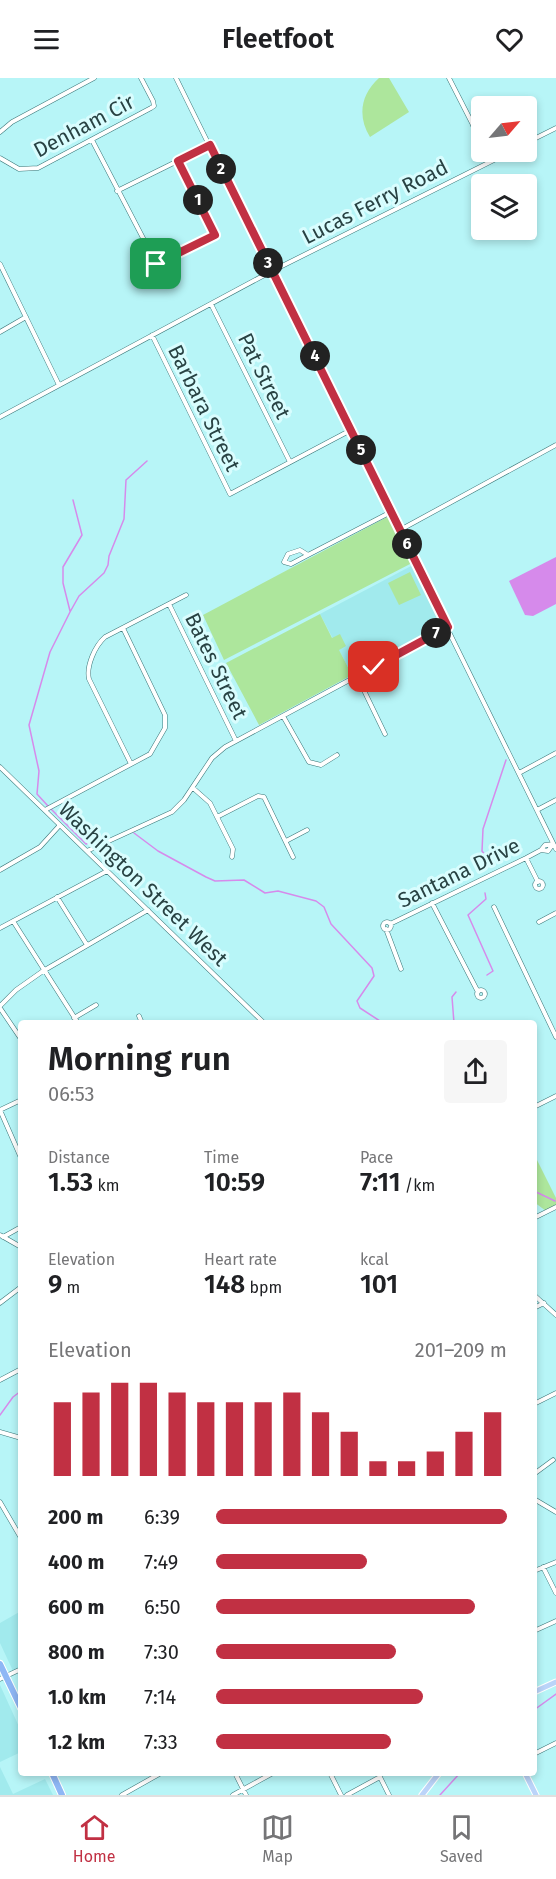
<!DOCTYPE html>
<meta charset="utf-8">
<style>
:root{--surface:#fff;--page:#f6f6f6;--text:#202124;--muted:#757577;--line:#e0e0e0;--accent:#c13043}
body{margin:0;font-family:"Fira Sans",sans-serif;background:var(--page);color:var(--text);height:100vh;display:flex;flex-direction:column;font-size:22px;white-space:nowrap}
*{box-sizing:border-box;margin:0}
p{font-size:20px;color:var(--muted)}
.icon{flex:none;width:33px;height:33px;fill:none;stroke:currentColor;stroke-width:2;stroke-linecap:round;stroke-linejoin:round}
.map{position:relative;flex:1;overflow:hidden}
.panel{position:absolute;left:18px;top:942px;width:519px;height:756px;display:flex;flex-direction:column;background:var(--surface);border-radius:6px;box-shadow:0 3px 9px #0003}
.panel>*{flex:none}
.needle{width:39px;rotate:62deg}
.controls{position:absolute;left:471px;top:18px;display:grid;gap:12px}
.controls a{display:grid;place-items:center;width:66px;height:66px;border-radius:6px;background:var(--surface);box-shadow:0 3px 9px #0003;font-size:30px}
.pin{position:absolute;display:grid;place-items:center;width:51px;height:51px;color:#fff;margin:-26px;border-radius:12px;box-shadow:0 3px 9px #0006}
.km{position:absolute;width:30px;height:30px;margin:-15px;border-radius:50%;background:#222;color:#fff;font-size:16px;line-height:30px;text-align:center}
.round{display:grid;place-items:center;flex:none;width:63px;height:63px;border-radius:6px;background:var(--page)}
.head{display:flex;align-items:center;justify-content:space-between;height:102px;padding:0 30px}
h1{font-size:33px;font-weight:600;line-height:45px}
.metrics{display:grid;grid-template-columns:repeat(3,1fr);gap:9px;height:102px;padding:6px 30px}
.metrics div{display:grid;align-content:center}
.metrics b{font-size:26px;font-weight:600}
.metrics small{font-size:16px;font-weight:400}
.metrics p{font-size:16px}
.chart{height:168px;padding:12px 30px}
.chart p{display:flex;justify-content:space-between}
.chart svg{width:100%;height:108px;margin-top:6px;stroke:var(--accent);stroke-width:6}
ul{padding:0 30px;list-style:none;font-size:20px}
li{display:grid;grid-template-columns:96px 72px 1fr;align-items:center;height:45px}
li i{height:15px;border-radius:8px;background:var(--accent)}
header{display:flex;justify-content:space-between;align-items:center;height:78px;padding:0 30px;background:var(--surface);font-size:27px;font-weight:600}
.tab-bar{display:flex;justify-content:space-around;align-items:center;height:84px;border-top:2px solid var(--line);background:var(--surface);font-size:16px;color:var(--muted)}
.tab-bar a{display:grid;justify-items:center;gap:3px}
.tab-bar .active{color:var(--accent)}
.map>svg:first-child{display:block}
.built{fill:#a1eaed}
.green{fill:#ade69c}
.water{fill:#d68aeb}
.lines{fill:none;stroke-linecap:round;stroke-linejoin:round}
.stream{stroke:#d68aeb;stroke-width:1.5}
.minor-casing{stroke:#3a7678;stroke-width:5}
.major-casing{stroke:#fff;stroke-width:7}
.highway-casing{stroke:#fff;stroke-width:8}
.minor{stroke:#fff;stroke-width:4}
.major{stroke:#bbd4f9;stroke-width:5}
.highway{stroke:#8eb7f5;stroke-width:6}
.route-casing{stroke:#fff;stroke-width:12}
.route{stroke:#c13043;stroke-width:8}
.labels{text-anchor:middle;stroke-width:6;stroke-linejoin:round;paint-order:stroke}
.street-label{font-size:21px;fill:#284243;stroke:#d9fdfe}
</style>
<header><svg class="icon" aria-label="menu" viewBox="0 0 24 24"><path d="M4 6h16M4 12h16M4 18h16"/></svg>Fleetfoot<svg class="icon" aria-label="heart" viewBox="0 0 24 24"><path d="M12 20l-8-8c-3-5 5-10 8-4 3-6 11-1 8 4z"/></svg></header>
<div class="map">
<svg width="556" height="1717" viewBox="0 0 556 1717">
<rect width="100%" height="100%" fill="#b7f5f7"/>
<path class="built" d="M413,487L444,547L352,597L320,536Z
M21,1533V1589L13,1593L0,1565V1545Z
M0,1607L21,1653V1674L0,1684Z
M0,1689L13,1716L45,1701L53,1717H0Z"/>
<path class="green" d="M379,0H389L409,34L370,59C357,38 361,16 379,0Z
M389,438L412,485L224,582L203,537Z
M410,494L421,517L399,527L388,505Z
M320,536L332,560L340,556L346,568L339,572L352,597L259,647L226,585Z
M534,1076L556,1120V1128L546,1133L534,1124Z"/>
<path class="water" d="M556,479V526L533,538L525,537L509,503Z"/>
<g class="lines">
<path class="stream" d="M70,533L63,505V489L82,457L73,422
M48,728L37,716L39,693L29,647L50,574L70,534L79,518L104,495L108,487L109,478L124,441L126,402L147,383
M51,731L86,766L89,765
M134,755L158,773L206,799L215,803L244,802L265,815L278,813L316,823L324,829L331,846L372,890L374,898L357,923L360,930L383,945
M486,778L482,773L483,751L506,682
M485,815L486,821L468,837L493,893L487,897
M454,945L452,919L456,914
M534,1113L555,1123
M0,1337L13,1319L21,1313
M534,1632L556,1616
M440,1717L460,1695"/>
<defs>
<path id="minor" d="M176,0L556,771
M449,0L472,45L482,70
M505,28L508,27
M472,45L482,41
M0,54L12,44L94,0
M92,62L156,185L215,157L178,83
M526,65L556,50
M483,74L491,83
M489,74L491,82
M0,80L19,91L38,90L151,30L154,28L153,23L141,0
M117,113L210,67
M0,186L59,307
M211,226L290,384
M0,254L26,239
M152,257L230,416L351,352
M0,339L272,193L510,74
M400,452L556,367
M300,472L308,477L291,486L284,484L288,476Z
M308,477L391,434
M169,526L236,663
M357,598L385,656
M283,638L309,684L321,687L337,677
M131,686L89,601C86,588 95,568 105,559L186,517
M0,689L264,945
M519,695L556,675
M193,710L210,725L233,771L232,779
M45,732L150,676L165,650V637L123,550
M537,732L556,722
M217,739L258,718L264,719L293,779
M286,763L307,752
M541,772L545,767L553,766
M87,773L172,734L184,722L212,680L225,669L448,549
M526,780L538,804
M0,792L40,769L60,747
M535 807a4 4 0 1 1 8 0a4 4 0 1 1-8 0Z
M57,819L87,867
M432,825L478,914
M494,829L556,959
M13,843L78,945
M539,844L556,835
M383 848a4 4 0 1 1 8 0a4 4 0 1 1-8 0Z
M390,846L526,780L541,772L548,773L553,766
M0,850L107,793
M386,851L401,891
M477 916a4 4 0 1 1 8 0a4 4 0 1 1-8 0Z
M0,928L16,912L43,893L148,832
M0,930L21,961
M139,938L142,945
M74,940L96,927
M21,1022L0,1032L21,1080
M534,1029L556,1018
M534,1140L556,1129
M0,1157L21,1169
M3,1159L21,1149
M534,1217L556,1237
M0,1225L21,1209
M534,1230L544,1225
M0,1302L21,1291
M534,1326L556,1315
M0,1354L21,1360
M534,1396L553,1382
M534,1421L556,1434
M0,1424L21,1460
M543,1489L556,1515
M534,1493L556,1484
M534,1553L556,1543
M0,1601L21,1591
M534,1676L556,1665
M235,1695L246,1717
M330,1695L341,1717
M378,1695L389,1717
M122,1717L161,1695
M233,1717L273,1695
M347,1717L380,1699"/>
<path id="major" d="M534,1614L556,1604
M525,1695L536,1717
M422,1717L439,1695"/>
<path id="highway" d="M0,1586L21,1630
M52,1695L62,1717"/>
</defs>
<use href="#minor" class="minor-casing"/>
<use href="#major" class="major-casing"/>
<use href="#highway" class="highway-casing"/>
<use href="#minor" class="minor"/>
<use href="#major" class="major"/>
<use href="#highway" class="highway"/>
</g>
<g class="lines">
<defs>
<path id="route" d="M156,186L215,157L178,83L210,67L448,549L374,589"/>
</defs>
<use href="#route" class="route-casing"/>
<use href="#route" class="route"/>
</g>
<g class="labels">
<g class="street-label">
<text transform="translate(84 48) rotate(-28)" y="7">Denham Cir</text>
<text transform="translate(375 124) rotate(-27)" y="7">Lucas Ferry Road</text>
<text transform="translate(264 298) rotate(64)" y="7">Pat Street</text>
<text transform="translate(204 330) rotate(64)" y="7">Barbara Street</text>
<text transform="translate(216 588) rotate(64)" y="7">Bates Street</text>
<text transform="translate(459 795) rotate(-26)" y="7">Santana Drive</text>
<text transform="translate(143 806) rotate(44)" y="7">Washington Street West</text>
</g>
</g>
</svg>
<div class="controls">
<a><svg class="needle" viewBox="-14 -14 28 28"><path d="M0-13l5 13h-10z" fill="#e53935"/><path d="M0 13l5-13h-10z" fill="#757577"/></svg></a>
<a><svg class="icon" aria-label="layers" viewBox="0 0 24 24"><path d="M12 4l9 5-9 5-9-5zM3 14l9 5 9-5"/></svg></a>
</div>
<div class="pin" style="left:156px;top:186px;background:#1e9e55"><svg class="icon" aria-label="arrive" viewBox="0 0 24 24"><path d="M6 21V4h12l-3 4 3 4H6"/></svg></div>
<div class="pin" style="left:374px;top:589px;background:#d93025"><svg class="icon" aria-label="check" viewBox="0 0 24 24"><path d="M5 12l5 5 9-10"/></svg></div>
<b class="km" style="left:198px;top:122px">1</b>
<b class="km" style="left:221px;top:91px">2</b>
<b class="km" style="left:268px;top:185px">3</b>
<b class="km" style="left:315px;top:278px">4</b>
<b class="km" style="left:361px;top:372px">5</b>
<b class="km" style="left:407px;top:466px">6</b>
<b class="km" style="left:436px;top:555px">7</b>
<section class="panel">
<div class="head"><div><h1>Morning run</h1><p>06:53</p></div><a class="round"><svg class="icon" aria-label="share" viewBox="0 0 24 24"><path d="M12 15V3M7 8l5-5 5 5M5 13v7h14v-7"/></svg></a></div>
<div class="metrics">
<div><p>Distance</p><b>1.53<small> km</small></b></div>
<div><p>Time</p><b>10:59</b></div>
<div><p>Pace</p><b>7:11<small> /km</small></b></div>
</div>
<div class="metrics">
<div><p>Elevation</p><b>9<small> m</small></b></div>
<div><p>Heart rate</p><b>148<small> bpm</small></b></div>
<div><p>kcal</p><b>101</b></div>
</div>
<div class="chart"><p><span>Elevation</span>201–209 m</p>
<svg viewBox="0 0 160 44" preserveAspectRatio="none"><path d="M5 44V14M15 44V10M25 44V6M35 44V6M45 44V10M55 44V14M65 44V14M75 44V14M85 44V10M95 44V18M105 44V26M115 44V38M125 44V38M135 44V34M145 44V26M155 44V18"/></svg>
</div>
<ul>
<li><b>200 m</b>6:39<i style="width:100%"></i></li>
<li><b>400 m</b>7:49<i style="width:52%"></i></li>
<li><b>600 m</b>6:50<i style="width:89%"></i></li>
<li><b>800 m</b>7:30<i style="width:62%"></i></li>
<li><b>1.0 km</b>7:14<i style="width:71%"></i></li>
<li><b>1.2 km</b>7:33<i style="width:60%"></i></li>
</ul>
</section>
</div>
<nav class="tab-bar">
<a class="active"><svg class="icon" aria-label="home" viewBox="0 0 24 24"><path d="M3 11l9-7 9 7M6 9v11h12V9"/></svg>Home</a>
<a><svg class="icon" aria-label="map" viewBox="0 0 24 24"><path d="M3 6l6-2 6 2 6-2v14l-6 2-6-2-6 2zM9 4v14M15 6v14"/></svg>Map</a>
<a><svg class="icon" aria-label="saved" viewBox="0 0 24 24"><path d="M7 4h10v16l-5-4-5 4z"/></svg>Saved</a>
</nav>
